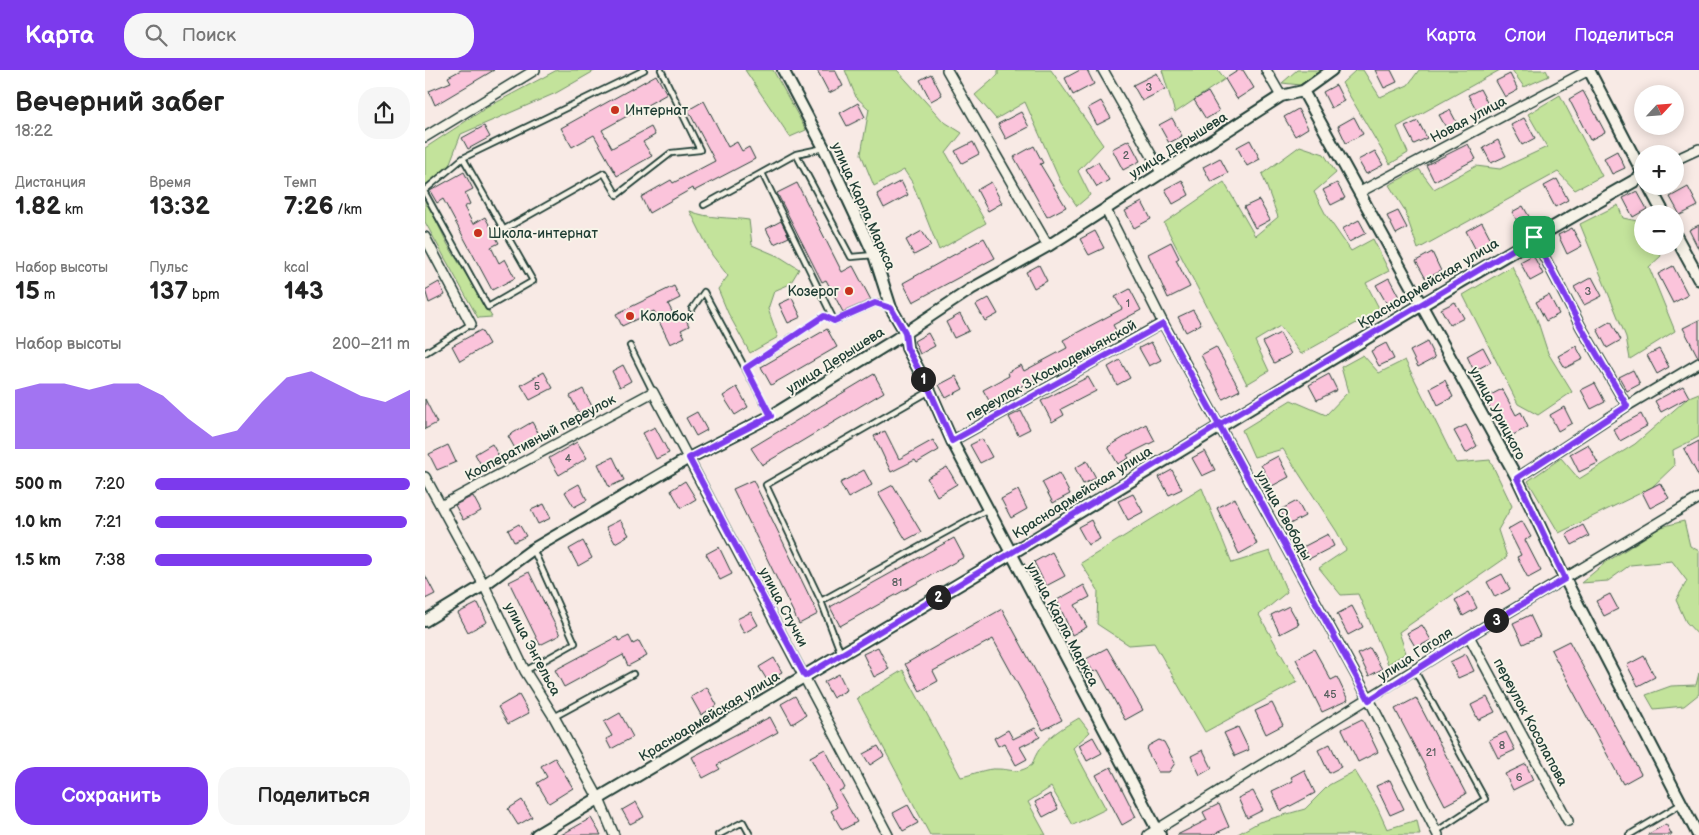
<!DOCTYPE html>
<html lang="ru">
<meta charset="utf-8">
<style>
:root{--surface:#fff;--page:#f6f6f6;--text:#222;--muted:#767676;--accent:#7c3aed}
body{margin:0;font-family:"Balsamiq Sans",sans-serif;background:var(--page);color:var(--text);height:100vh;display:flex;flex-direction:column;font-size:19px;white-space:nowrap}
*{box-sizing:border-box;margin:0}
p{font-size:16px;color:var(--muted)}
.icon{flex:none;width:28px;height:28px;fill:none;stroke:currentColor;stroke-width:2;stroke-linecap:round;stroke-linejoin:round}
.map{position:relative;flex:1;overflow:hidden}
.sheet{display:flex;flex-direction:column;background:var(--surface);width:425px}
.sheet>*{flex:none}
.needle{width:32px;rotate:64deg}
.buttons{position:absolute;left:1209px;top:15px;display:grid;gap:10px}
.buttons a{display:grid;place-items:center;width:50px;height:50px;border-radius:50%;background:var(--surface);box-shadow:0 2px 12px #0003;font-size:25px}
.pin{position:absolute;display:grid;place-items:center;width:42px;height:42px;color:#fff;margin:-21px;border-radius:10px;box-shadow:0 2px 8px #0006}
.km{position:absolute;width:25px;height:25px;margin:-12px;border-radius:50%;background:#222;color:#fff;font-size:14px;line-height:25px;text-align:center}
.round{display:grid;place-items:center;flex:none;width:52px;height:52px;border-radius:20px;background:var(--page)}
.overview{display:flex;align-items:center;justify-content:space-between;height:85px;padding:0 15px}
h1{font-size:28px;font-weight:600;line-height:38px}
.figures{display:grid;grid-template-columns:repeat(3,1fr);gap:8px;height:85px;padding:5px 15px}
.figures div{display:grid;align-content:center}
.figures b{font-size:25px;font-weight:600}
.figures small{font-size:14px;font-weight:400}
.figures p{font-size:14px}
.chart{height:140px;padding:10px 15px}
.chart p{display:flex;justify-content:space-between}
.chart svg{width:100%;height:90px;margin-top:5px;fill:var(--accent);opacity:.7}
.action{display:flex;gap:10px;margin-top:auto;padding:10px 15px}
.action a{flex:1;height:58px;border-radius:20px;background:var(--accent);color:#fff;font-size:20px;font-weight:600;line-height:58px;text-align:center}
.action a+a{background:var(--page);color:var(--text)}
ul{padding:0 15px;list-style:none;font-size:16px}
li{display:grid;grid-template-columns:80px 60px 1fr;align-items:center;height:38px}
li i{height:12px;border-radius:6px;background:var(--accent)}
header{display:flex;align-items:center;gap:30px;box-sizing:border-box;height:70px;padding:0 25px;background:var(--accent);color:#fff}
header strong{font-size:24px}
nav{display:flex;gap:28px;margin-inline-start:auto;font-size:18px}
.search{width:350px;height:45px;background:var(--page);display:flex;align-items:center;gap:12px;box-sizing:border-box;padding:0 18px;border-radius:20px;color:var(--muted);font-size:19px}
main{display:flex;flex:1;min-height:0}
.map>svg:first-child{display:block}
.green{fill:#c3e39b;stroke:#719068}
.building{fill:#fbc4db;stroke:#1f3d34}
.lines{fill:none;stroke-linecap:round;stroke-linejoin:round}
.service-casing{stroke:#1f3d34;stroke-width:8}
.minor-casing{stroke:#1f3d34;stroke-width:12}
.tertiary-casing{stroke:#1f3d34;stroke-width:14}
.secondary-casing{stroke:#1f3d34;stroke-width:15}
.service{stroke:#f7f3e8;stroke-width:4.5}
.minor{stroke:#f7f3e8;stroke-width:9}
.tertiary{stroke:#f7f3e8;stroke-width:10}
.secondary{stroke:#f7f3e8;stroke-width:11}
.route-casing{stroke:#fff;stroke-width:10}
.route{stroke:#7c3aed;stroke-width:6}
.poi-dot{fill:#c8321e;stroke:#f7f3e8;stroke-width:2}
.labels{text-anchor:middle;stroke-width:4;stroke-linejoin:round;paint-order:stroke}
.number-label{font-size:11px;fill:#565f5e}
.poi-label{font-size:14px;fill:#1f3d34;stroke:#f7f3e8;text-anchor:start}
.street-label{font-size:14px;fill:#1f3d34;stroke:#f7f3e8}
</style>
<header>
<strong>Карта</strong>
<div class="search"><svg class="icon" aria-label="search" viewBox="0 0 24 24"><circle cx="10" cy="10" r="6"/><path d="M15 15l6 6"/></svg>Поиск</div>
<nav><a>Карта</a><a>Слои</a><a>Поделиться</a></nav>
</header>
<main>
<section class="sheet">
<div class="overview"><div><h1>Вечерний забег</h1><p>18:22</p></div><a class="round"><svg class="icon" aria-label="share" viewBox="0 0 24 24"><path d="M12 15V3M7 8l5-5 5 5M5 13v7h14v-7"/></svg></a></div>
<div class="figures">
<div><p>Дистанция</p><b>1.82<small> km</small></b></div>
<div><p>Время</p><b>13:32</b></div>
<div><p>Темп</p><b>7:26<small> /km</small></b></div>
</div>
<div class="figures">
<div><p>Набор высоты</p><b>15<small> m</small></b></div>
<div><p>Пульс</p><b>137<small> bpm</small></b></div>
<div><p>kcal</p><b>143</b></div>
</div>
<div class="chart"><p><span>Набор высоты</span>200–211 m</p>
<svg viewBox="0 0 160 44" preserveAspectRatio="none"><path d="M0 44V15L10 12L20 12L30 15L40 12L50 12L60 18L70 29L80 38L90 35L100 21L110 9L120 6L130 12L140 18L150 21L160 15V44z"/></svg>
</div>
<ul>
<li><b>500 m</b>7:20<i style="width:100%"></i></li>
<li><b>1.0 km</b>7:21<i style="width:99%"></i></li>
<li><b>1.5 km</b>7:38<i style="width:85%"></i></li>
</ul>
<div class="action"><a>Сохранить</a><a>Поделиться</a></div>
</section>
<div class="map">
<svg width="1274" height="765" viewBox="0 0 1274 765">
<rect width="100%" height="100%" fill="#f8eae5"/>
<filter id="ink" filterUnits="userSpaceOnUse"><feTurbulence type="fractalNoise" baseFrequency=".02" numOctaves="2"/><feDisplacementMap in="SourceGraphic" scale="10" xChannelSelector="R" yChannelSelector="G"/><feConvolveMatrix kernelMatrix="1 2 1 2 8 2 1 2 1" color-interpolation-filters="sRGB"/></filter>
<g filter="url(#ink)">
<path class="green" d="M132,0H171L131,23L36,64L23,98L0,115V78L61,38Z
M320,0H348L381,60L365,67Z
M420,0H472L518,51L537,63L521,83L561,153L514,180L487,112L479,100L449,116L436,84L444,39L431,27Z
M573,0H626L678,75L653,101L665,125L652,136L636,113L600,32L571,49L550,25L573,5Z
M737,0H793L800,9L750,43Z
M872,0H897L875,15L857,13Z
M931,0H938L955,27L983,15L994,0H1075L972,57L983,83L965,94L917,13Z
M1087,0H1121L1124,6L1099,17Z
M1135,25L1177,106L1150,120L1133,102L993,179L979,139L964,115L994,99L1009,119L1051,96L1075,99L1122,77L1103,44Z
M875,76L899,84L911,103L889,122L901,145L926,181L948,169L964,201L941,213L955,240L876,284L855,256L830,271L844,301L822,314L739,153L799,112L830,166L853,147L837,104Z
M0,128L23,175L67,247L53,248L0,152Z
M1193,135L1198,148L1217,152L1218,176H1231L1236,186L1224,197L1250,261L1205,289L1201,267L1155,154Z
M265,141C284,149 304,147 324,150L327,175L355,187L374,199L365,214L349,221L343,239L353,267L325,283L303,243L293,219L303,206L287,185Z
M1087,196L1112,249L1123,283L1147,322L1113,345L1093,334L1038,225Z
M938,285L954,303L980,290L1031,393L1065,390L1087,436L1073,460L1082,487L974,562L981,583L963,594L933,524L916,525L894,498L921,480L912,462L858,379L829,387L817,360L866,330L901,345L923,322L916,297Z
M1274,323V367L1248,380L1249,396L1226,418L1134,463L1103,411L1136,388L1154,409L1210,374L1264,327Z
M777,418L807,493L845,481L862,522L834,545L872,612L780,662L729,573L704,575L672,554L673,520L656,493Z
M1259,451L1265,476L1274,481V566L1261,552L1251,530L1262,511L1247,491L1205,495L1183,511L1156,513L1180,493L1236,457Z
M478,600L536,707C547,705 561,698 572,699C588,699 591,705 607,695C614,671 634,660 654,648L665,662L648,678L681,739L648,755L626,717L603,732L621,765H505L432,628Z
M1274,603V624L1259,636L1229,639L1221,625L1246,616L1271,615Z
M930,701L952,737L962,759L992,750L995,765H811L834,752L880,739L904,715Z"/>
<path class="building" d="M36,0H69L10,35L4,21L26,12L23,7Z
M392,0H410L418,16L404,23Z
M655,0H662L669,14L648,25L640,8Z
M814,0H818L829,18L812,29L800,9Z
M950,0H966L972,12L959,18Z
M732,3L740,19L717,31L708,15Z
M506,4L517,25L506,31L495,10Z
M1085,4L1093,20L1080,27L1071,11Z
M231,5L242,24L177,60L187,78L226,57L230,65L218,72L227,86L192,106L169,65L147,77L136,58Z
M911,15L919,31L906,38L898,22Z
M1055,19L1065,38L1054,44L1043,25Z
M1158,21L1180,62L1165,70L1144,29Z
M783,22L794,41L781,49L769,30Z
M279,31L303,77L312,72L317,81L324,77L330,89L269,121L268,118L224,143L216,127L246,110L248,113L290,91L263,40Z
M676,31L686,48L672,55L663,38Z
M433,33L440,47L422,56L415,43Z
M873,39L883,58L870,66L859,47Z
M1025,40L1033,55L1023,61L1014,45Z
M596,42L604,57L581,69L573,54Z
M929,47L938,64L921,73L913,56Z
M747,48L757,66L744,73L734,55Z
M1099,48L1110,68L1097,75L1086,55Z
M993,51L1002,68L989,74L980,57Z
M59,56L65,67L43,79L37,68Z
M704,70L715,91L698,100L687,79Z
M825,70L835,89L822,96L812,77Z
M1073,70L1081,86L1066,93L1058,78Z
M548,72L554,84L537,93L530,81Z
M1043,74L1051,89L1009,111L1001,95Z
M609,76L618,93L615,94L641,137L622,147L589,87Z
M950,81L958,95L941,104L933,90Z
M1192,81L1200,98L1187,104L1179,88Z
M795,88L803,103L786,112L778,97Z
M673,92L684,110L672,117L661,99Z
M39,102L48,119L40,123L45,134L39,137L48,154L60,147L74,173L66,177L74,193L80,189L90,208L67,220L18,129L12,133L5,121Z
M1132,109L1143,130L1130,137L1119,116Z
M757,110L764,125L748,134L740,119Z
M476,111L483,125L459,138L452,124Z
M566,112L577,133L563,141L552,120Z
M372,113L417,202L428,196L446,230L418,242L401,210L397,212L352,123Z
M912,113L920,128L906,135L898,120Z
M1263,117L1273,136L1255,145L1245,127Z
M1212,121L1222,139L1208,147L1198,128Z
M834,130L845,150L830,158L819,137Z
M717,132L726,149L709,158L700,141Z
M1098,136L1106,150L1095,156L1087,142Z
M973,141L982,158L971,164L962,146Z
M934,150L941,163L924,172L917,159Z
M356,151L364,167L349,174L341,159Z
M1057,152L1068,173L1052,182L1041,161Z
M1274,155V180L1264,160Z
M1147,158L1157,176L1142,184L1133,165Z
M497,161L506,176L489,185L481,170Z
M670,161L679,178L664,185L655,169Z
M559,168L570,188L488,232L478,213Z
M746,172L754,188L751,190L765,217L743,228L723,184Z
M1007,182L1016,201L1001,209L991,191Z
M1108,185L1118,204L1105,211L1095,192Z
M614,195L622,211L609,218L601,202Z
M1248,196L1263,225L1248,233L1233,204Z
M1167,207L1177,226L1159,235L1149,217Z
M964,208L974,227L962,234L951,215Z
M14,212L20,225L4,233L0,220Z
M249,216L255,228L243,234L252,251L260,247L264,256L256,260L260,267L245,274L229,241L197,256L191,244Z
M705,219L716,240L688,255L693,264L634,294L636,297L582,323L583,325L566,334L558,320L584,306L583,302L596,295L599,301L642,278L638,270L697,239L690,227Z
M1124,225L1134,244L1121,251L1111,232Z
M367,228L376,247L363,253L354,234Z
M564,228L573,244L560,251L551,235Z
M1030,232L1039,248L1025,255L1016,239Z
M768,240L776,254L761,262L753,247Z
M535,244L544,261L529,268L521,252Z
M1274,250V287H1273L1258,258Z
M1186,251L1196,270L1182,278L1172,259Z
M402,259L412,277L346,315L336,297Z
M56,260L64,274L35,291L27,276Z
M503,263L510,276L495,284L489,271Z
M855,263L866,284L849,293L838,272Z
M726,272L736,290L724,296L714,278Z
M1002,272L1010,288L993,297L985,281Z
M961,273L969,289L954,296L946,281Z
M1151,276L1158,289L1140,298L1133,286Z
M791,277L815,320L798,329L776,285Z
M1058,277L1066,292L1049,301L1042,286Z
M1234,279L1244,297L1232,304L1222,285Z
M695,290L705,308L692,315L683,297Z
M198,295L206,311L195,317L187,301Z
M1208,300L1215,314L1202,321L1194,307Z
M119,302L128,318L105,330L96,315Z
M449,304L459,322L337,395L326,378Z
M904,304L912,320L892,330L884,315Z
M531,306L538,319L521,328L514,315Z
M663,307L671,321L636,339L639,345L627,352L616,331Z
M1020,310L1028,327L1013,335L1005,318Z
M1170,313L1180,332L1166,339L1156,320Z
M1258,316L1264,327L1236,342L1230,331Z
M312,317L323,337L310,345L298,326Z
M158,319L169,340L156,347L145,326Z
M1077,319L1091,345L1096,342L1103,357L1086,366L1072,339L1067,342L1060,328Z
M0,329L12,353L0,359Z
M1139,337L1147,353L1133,361L1125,345Z
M596,341L605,359L593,365L584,347Z
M272,342L282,360L271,366L261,348Z
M1216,344L1222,356L1195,371L1188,359Z
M107,352L116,368L92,382L83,366Z
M721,354L730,371L702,385L704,388L693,394L683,377Z
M1041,355L1052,376L1041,383L1029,361Z
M230,357L244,383L231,389L218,363Z
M460,361L474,389L508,370L514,380L492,393L490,390L466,402L449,366Z
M557,369L567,387L555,393L545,375Z
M1274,371V407L1259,379Z
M152,372L162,388L134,405L124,388Z
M67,374L76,390L59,400L50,384Z
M1163,374L1173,393L1154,402L1145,384Z
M23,375L31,392L12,400L4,384Z
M780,381L790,400L777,406L767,388Z
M853,386L864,407L847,416L836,395Z
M188,387L199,410L184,417L173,394Z
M662,391L671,408L658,414L650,398Z
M522,397L532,414L512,426L502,408Z
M439,400L447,415L423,428L415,413Z
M747,400L757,419L744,425L734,407Z
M634,403L645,424L628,433L617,412Z
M328,410L393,544L374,554L308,419Z
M260,411L271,429L256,438L246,420Z
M1235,413L1244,428L1225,438L1217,422Z
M154,414L162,430L149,437L140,422Z
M468,415L496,462L481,470L453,423Z
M593,420L602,439L586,448L576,429Z
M708,424L718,442L703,450L693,431Z
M48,426L56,441L38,450L30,435Z
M810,428L832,474L814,484L792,438Z
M872,431L880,446L863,455L855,440Z
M119,434L126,448L113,454L106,440Z
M195,450L204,465L190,473L181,457Z
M666,450L675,469L663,475L653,457Z
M1097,451L1106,467L1100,470L1116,501L1103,508L1092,487L1096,485L1083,459Z
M94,454L101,466L89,472L83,460Z
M1158,455L1164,466L1147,475L1141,464Z
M903,464L909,476L884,489L878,477Z
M529,468L539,487L415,556L405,537Z
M158,471L167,488L153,496L144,479Z
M294,477L307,504L295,510L281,484Z
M627,482L640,506L621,516L609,492Z
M104,502L135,565L115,575L84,512Z
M1077,504L1085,519L1070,527L1062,512Z
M0,505L10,524L0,529Z
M659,515L665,527L650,535L662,557L647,565L632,530Z
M1044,522L1052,538L1038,546L1030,530Z
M1185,524L1193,539L1179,546L1171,531Z
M53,533L62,552L43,562L33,543Z
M864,536L874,554L855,564L846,545Z
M927,536L938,557L923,565L912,544Z
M577,539L637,650L618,660L568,569L508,601L513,611L495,621L480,594Z
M326,542L333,555L319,563L312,549Z
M1105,545L1115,566L1098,574L1088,553Z
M997,555L1006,570L991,578L982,563Z
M204,566L208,574L214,571L222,586L203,596L198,585L139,617L130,600L192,567L194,571Z
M1144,571L1216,704L1198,714L1126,580Z
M453,577L464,599L449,607L438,584Z
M682,578L718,640L700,650L673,600L668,602L661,589Z
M945,578L957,599L944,606L933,584Z
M889,579L906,610L912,607L923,630L897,642L871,589Z
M1041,584L1049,601L1033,608L1025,592Z
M1219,586L1230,607L1213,616L1202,595Z
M349,588L357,602L342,610L334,597Z
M414,604L422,620L408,628L399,612Z
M282,617L292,635L276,645L266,627Z
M94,625L104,643L83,654L73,637Z
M370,626L381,645L367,654L356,634Z
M1062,627L1070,642L1053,650L1046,635Z
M991,628L1041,724L1020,735L970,639Z
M847,633L858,655L841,664L830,641Z
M195,643L208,667L186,679L181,669L187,666L179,652Z
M345,647L353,662L292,695L295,699L278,708L267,687Z
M937,649L953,682L933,692L917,659Z
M813,657L824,680L810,686L799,663Z
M610,658L615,667L595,677L602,689L591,695L579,673L573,676L569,668L583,660L588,669Z
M1081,662L1090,680L1073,688L1064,670Z
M668,667L677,683L662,691L654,675Z
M734,670L739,672L750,693L744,702H733L722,681L723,676Z
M905,674L916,697L904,703L893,680Z
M453,676L459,686L445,695L438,684Z
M400,679L420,718L414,721L432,752L417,760L406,741L412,737L385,687Z
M778,680L787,698L775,705L766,686Z
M130,688L148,718L124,733L112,713L122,707L116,696Z
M1101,694L1108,710L1088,720L1080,704Z
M686,697L711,747L697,755L671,705Z
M879,700L890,723L856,741L847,721L868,711L866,707Z
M965,710L979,739L965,745L951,716Z
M828,721L838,740L822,748L813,728Z
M625,724L633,739L618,747L610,732Z
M97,730L107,747L93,755L83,739Z
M211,732L219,747L205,754L197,740Z
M794,734L804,757L787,765H752L782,750L778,742Z
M483,735L493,753L478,761L468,743Z
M166,748L176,765H136Z
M1241,754L1247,765H1222Z"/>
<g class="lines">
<defs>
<path id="service" d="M399,78L371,84L426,187L449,185
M337,103L409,250
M0,120L38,88L219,0
M0,123L63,237L108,211L38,88
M279,135L371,84
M78,160L179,103L192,125L246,83L275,80L236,0
M267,239L279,222L346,346
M205,276L228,322
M0,283L46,254
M321,298L399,246L409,251L450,233L466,238
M396,531L563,439
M416,584L396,531L341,415L505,321
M100,601L150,573L108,479
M990,601L1060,729L1012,761
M129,647L208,604
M293,765L318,752L325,765
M1204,765L1256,734"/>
<path id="minor" d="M522,0L623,176
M678,0L737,104
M841,0L856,26
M0,67L110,0
M1250,90L1274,79
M935,122L1164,0
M680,138L738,253L944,629L1013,765
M0,167L46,254
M1109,167L1156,257L1202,336
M527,371L738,253
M0,407L59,515L100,601L129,647L174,729L189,765
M1092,408L1202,336L1274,293
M16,436L228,322L463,765
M1044,566L1143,751
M723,765L1044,566L1274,428"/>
<path id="tertiary" d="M358,0L399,78L449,185L466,238L480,262L482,278L505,321L527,371L735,765
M1164,0L1218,104
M878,21L1092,408L1140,509L1273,765
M0,551L59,515L108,479L264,388L346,346L471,269L546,219L623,176L856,26L878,21L907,0"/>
<path id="secondary" d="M1224,116L1239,144
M1250,165L1274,209
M112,765C270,672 428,579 585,484C795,357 1004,227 1218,106"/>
</defs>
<use href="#service" class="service-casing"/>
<use href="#minor" class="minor-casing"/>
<use href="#tertiary" class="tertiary-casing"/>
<use href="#secondary" class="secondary-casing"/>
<use href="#service" class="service"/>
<use href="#minor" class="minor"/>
<use href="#tertiary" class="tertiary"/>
<use href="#secondary" class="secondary"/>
</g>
</g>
<g class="lines" filter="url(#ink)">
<defs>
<path id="route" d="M1109,167L794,355L738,254L527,371L505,321L482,278L480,262L466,238L450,233L409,251L399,246L321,298L346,346L264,388L380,606L586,483L794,355L944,630L1044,566L1140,509L1092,408L1202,336L1156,257L1109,167"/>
</defs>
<use href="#route" class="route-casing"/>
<use href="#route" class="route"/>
</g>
<g class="poi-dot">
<circle cx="190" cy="40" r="5"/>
<circle cx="53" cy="163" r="5"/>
<circle cx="424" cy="221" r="5"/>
<circle cx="205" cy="246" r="5"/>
</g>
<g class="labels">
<g class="number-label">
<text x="724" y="21">3</text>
<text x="701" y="89">2</text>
<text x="1163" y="225">3</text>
<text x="703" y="237">1</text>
<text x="112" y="320">5</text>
<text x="143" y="392">4</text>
<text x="472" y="516">81</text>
<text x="905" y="628">45</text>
<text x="1077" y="679">8</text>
<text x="1006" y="686">21</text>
<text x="1094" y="711">6</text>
</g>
<g class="poi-label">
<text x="200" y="45">Интернат</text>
<text x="63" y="168">Школа-интернат</text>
<text x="414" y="226" text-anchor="end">Козерог</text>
<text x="215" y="251">Колобок</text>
</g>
<g class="street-label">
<text transform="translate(1043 49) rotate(-28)" y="5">Новая улица</text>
<text transform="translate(753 75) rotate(-32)" y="5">улица Дерышева</text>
<text transform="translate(439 136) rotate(66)" y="5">улица Карла Маркса</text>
<text transform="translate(1003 213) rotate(-31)" y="5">Красноармейская улица</text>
<text transform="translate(410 290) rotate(-32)" y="5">улица Дерышева</text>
<text transform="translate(626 300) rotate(-29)" y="5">переулок З.Космодемьянской</text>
<text transform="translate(1073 343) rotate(62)" y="5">улица Урицкого</text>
<text transform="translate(115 367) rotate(-28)" y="5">Кооперативный переулок</text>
<text transform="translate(657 422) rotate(-32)" y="5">Красноармейская улица</text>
<text transform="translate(859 445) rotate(61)" y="5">улица Свободы</text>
<text transform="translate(359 537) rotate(62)" y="5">улица Стучки</text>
<text transform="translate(638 554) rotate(62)" y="5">улица Карла Маркса</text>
<text transform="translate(108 579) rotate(62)" y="5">улица Энгельса</text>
<text transform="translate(990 584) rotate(-33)" y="5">улица Гоголя</text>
<text transform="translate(284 646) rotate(-31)" y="5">Красноармейская улица</text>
<text transform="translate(1106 652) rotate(62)" y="5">переулок Косолапова</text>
</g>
</g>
</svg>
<div class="buttons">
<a><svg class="needle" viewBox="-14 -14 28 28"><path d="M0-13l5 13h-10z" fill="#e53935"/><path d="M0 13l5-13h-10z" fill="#767676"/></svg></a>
<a>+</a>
<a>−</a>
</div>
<div class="pin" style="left:1109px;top:167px;background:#1e9e55"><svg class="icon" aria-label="arrive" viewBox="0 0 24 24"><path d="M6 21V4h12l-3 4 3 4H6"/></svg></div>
<b class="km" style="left:498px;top:309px">1</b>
<b class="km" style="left:513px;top:527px">2</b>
<b class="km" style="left:1071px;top:550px">3</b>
</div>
</main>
